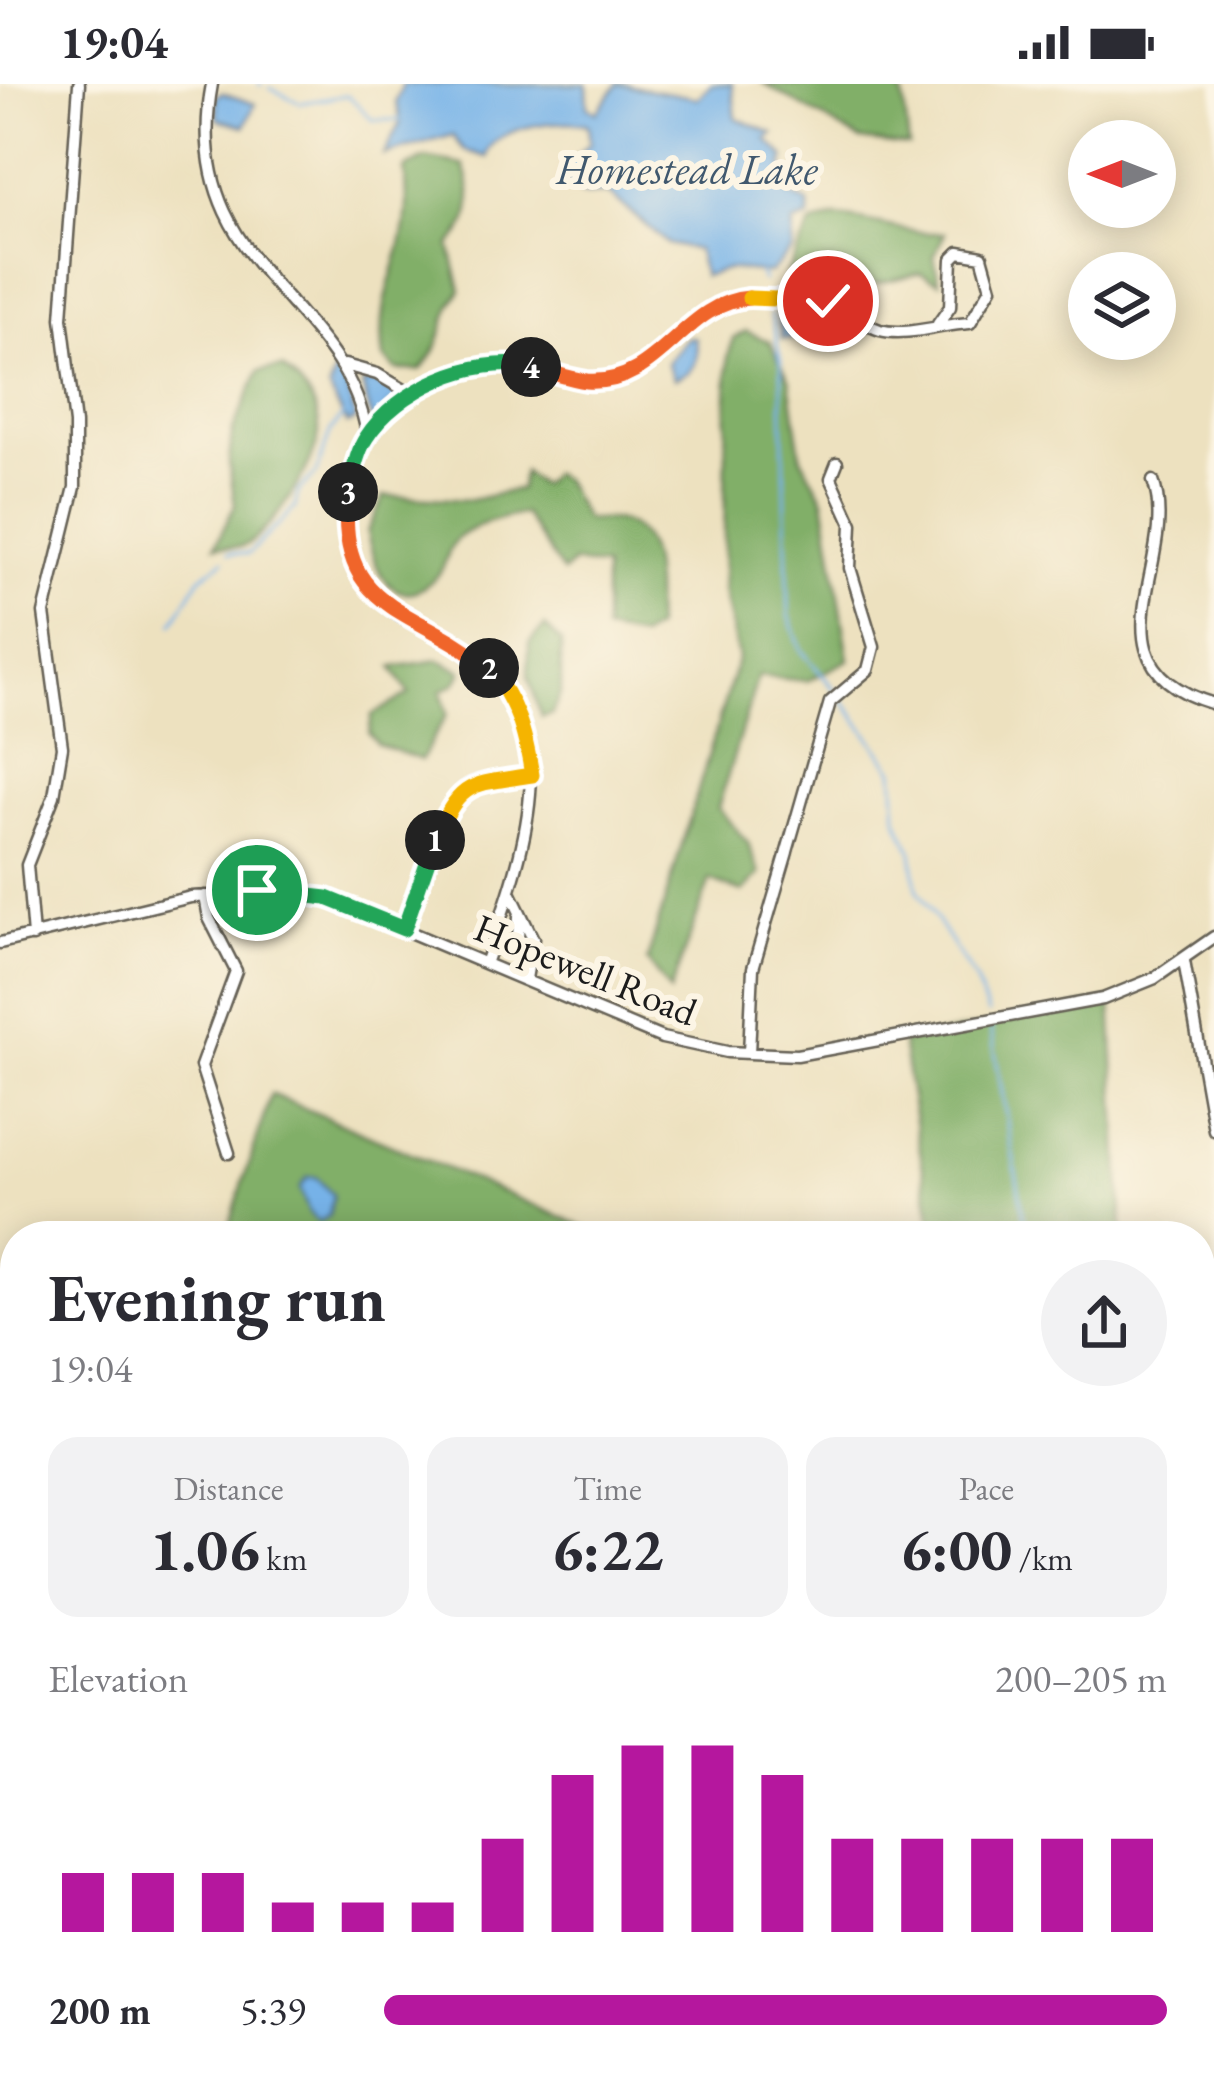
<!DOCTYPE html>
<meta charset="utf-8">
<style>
:root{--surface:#fff;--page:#f2f2f3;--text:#2b2b33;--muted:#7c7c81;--accent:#b5179e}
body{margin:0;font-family:"EB Garamond",serif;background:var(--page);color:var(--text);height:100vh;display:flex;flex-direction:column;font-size:45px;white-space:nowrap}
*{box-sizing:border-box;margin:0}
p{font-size:39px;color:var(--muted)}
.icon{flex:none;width:66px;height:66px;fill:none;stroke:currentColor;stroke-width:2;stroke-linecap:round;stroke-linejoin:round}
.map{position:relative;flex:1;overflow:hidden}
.panel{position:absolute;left:0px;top:1137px;width:1215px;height:861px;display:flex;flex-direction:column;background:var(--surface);border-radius:48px 48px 0 0;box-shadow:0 6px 30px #0003}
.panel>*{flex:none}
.needle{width:78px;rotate:270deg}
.tools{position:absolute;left:1068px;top:36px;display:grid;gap:24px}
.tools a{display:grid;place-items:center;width:108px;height:108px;border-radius:50%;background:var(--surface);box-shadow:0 6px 30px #0003;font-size:60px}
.pin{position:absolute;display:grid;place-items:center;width:102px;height:102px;color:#fff;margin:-51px;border:6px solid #fff;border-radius:50%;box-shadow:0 3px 12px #0007}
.km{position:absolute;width:60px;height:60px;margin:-30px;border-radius:50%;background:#222;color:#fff;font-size:33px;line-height:60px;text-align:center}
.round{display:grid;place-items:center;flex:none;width:126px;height:126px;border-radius:63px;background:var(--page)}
.head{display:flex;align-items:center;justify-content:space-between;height:204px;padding:0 48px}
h1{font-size:66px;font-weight:700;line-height:90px}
.stats{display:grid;grid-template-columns:repeat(3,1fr);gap:18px;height:204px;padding:12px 48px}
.stats div{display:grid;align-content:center;border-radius:30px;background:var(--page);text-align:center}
.stats b{font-size:60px;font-weight:700}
.stats small{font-size:33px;font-weight:400}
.stats p{font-size:33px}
.chart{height:336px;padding:24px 48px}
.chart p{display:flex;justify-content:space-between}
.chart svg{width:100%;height:216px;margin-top:12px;stroke:var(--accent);stroke-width:6}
ul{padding:0 48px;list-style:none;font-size:39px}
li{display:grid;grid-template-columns:192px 144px 1fr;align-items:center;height:90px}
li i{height:30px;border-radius:15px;background:var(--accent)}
.status{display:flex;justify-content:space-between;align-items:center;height:84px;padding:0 60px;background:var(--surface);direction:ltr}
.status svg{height:33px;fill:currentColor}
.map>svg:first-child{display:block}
.forest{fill:#81af68;stroke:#4e6642;stroke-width:3}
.water{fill:#76b2e8;stroke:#496782;stroke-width:3}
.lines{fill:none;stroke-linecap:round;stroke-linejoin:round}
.stream{stroke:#76b2e8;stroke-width:3}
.minor-casing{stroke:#656155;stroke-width:15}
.minor{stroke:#fff;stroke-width:10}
.split-1-casing{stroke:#fff;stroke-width:24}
.split-2-casing{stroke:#fff;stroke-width:24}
.split-3-casing{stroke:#fff;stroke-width:24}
.split-4-casing{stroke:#fff;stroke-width:24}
.split-5-casing{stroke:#fff;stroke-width:24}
.split-6-casing{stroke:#fff;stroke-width:24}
.split-1{stroke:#22a559;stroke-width:15}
.split-2{stroke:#f5b400;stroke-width:15}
.split-3{stroke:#f0652b;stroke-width:15}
.split-4{stroke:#22a559;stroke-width:15}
.split-5{stroke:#f0652b;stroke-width:15}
.split-6{stroke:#f5b400;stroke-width:15}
.labels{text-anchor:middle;stroke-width:12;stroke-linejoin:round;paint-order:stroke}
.street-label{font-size:39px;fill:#1c1c1c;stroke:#fcf5e5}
.water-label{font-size:42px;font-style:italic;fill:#40586e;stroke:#fcf5e5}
</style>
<div class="status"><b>19:04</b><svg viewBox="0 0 49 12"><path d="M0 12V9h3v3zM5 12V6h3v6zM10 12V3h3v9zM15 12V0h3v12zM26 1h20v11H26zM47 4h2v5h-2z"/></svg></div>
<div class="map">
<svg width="1214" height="1996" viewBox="0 0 1214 1996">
<rect width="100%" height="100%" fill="#fcf5e5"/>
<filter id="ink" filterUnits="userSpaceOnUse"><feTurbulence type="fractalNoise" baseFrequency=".00833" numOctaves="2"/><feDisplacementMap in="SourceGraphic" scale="24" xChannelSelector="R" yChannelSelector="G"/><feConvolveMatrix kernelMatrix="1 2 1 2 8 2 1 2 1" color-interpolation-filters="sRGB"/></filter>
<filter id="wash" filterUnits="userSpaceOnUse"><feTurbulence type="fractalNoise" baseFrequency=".004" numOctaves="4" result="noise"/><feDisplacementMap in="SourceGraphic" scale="48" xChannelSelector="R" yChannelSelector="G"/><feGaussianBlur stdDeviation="2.7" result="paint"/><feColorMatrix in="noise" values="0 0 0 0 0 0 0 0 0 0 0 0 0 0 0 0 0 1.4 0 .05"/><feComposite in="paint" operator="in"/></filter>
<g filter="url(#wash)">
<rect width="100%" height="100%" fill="#ede1bf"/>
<path class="forest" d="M764,0H892L903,10L909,62L861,56Z
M425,74L464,81C475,116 475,134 450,162L461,206C440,232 446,262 420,286H396L384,274C373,196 419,164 404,85Z
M835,133C874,135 905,151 945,149L934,172L939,198L920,189L875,200L861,188L821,194L786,190L811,141Z
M746,247L770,258L790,297L801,373L824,415L849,576L807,597L758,592L718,724L748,759L760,790L743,808L710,796L670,908L647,877L738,573L723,506L728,272L734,254Z
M282,284C302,300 319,319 319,346C320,373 270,452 243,462C236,465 224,462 215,462L235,421L229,380L232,348L259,287Z
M523,388L540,401L552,390L562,395L585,435C596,437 614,434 623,438C663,454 652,511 655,544L641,554L604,547V483L573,479L563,489L524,430C503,433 478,440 460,452C446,463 448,482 436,493C395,533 374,487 367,448L384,412L471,416L520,405Z
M545,542L561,558V608L552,630L541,633L528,592L529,559Z
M439,576L462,587L456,599L441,607L447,630L421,676L377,660L369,649L372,631L409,610L392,583Z
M1111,916L1123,1152H934L902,958Z
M271,1010L606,1152H226Z
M15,1217V1310L0,1316V1219Z
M15,1574V1983H397L418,1996H0V1600Z
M1200,1676L1214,1677V1821H1200Z"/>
<path class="water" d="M403,0H587L588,23L597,28L618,0L698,14L711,0H732L736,34L774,50L767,56L785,73L779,105L809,120V134L793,139L792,166L769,189L730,185L703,192L697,166L668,160L608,109L583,110L566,96V82L590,59L588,41C562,33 489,43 487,73L464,66L453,51L384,71L401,37L396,18Z
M222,9L255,20L245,42L218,35L216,13Z
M776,219L829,223L847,234L848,249L782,255Z
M687,254H695C700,276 696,288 674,295L667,279Z
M335,287L343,288L356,336L347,340L329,305Z
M373,297L399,311L373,340L362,300Z
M307,1093H316L333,1111L329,1132L319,1138L309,1129L300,1104Z"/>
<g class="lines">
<path class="stream" d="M259,0L261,1
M270,4L300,19L348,11L373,36H402
M760,189L763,197
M771,230L781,278L789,531L801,566L836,607
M229,469L248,470L295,424L298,408L317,389L330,348L344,330
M173,539L200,494L224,476
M842,615L894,686L897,734L912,768L917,805L976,898L988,929
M990,939L1027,1152
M1200,1736L1214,1745"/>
</g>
</g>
<g filter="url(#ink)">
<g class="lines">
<defs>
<path id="minor" d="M212,0C178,183 344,213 367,350
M345,281L377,290L413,311
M1153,397C1182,475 1081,581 1214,620
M786,771L830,618L868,586L874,563L850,484L852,440L831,394L837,379
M511,810L533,855L526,895
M205,812L209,834L236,887L201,982L229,1069
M519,832L518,855L532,869
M403,845C413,812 441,710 474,699C491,693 513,694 532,691
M33,852L27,781L54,712L62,663L44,529L75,403V340L62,234L79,0
M0,859L191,813L297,807L362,828L662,954L727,968L797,971L1103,915L1155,894L1214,853
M486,877C520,779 578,631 461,564C424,543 382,530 359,492C340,462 346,417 355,385C373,323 452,271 517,280C552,285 589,306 624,293C671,275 691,218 742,215C769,213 808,208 833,219C849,226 863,241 880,246C906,253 943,240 970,239L991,204L982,172L959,168L952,175L950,223L938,240
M1184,877L1214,1046
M749,969L753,884L787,768
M0,1520L15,1523
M526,1983L534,1996
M682,1983L686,1996
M881,1988L900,1996
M640,1996L641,1983
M987,1996L1015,1983"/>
</defs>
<use href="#minor" class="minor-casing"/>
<use href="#minor" class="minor"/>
</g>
</g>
<g class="lines" filter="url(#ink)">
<defs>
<path id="split-1" d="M257,806L327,814L404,845L435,756"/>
<path id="split-2" d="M435,756C461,695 471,701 532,691C525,648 517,618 489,584"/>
<path id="split-3" d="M348,408C333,531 420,523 489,584"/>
<path id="split-4" d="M348,408C353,391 356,369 366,354C397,305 475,271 531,283"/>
<path id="split-5" d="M531,283C549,287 569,295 587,297C660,302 682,219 749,214"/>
<path id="split-6" d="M749,214L828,217"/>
</defs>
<use href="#split-1" class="split-1-casing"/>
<use href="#split-2" class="split-2-casing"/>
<use href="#split-3" class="split-3-casing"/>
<use href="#split-4" class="split-4-casing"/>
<use href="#split-5" class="split-5-casing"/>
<use href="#split-6" class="split-6-casing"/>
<use href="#split-1" class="split-1"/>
<use href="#split-2" class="split-2"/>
<use href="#split-3" class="split-3"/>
<use href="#split-4" class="split-4"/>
<use href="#split-5" class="split-5"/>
<use href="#split-6" class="split-6"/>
</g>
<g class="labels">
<g class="street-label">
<text transform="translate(586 885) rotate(22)" y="14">Hopewell Road</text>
</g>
<g class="water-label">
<text x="687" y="100">Homestead Lake</text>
</g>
</g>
</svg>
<div class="tools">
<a><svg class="needle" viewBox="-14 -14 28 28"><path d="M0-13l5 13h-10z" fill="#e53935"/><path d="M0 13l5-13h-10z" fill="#7c7c81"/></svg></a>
<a><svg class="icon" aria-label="layers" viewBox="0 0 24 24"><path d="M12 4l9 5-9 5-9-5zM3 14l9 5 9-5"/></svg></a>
</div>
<div class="pin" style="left:257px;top:806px;background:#1e9e55"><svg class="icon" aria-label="arrive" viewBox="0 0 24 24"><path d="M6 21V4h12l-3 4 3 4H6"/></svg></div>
<div class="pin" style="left:828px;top:217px;background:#d93025"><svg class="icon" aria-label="check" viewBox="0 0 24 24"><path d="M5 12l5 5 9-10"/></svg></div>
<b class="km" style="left:435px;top:756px">1</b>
<b class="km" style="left:489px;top:584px">2</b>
<b class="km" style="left:348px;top:408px">3</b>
<b class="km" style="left:531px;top:283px">4</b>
<section class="panel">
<div class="head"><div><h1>Evening run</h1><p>19:04</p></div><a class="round"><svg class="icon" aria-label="share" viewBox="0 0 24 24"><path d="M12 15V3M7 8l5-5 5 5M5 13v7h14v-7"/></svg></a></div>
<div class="stats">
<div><p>Distance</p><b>1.06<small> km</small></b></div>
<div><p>Time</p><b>6:22</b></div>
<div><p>Pace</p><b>6:00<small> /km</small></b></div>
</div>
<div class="chart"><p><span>Elevation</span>200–205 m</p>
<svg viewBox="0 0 160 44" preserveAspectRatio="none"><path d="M5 44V32M15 44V32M25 44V32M35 44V38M45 44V38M55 44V38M65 44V25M75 44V12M85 44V6M95 44V6M105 44V12M115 44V25M125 44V25M135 44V25M145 44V25M155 44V25"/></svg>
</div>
<ul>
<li><b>200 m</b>5:39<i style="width:100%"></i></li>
</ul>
</section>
</div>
